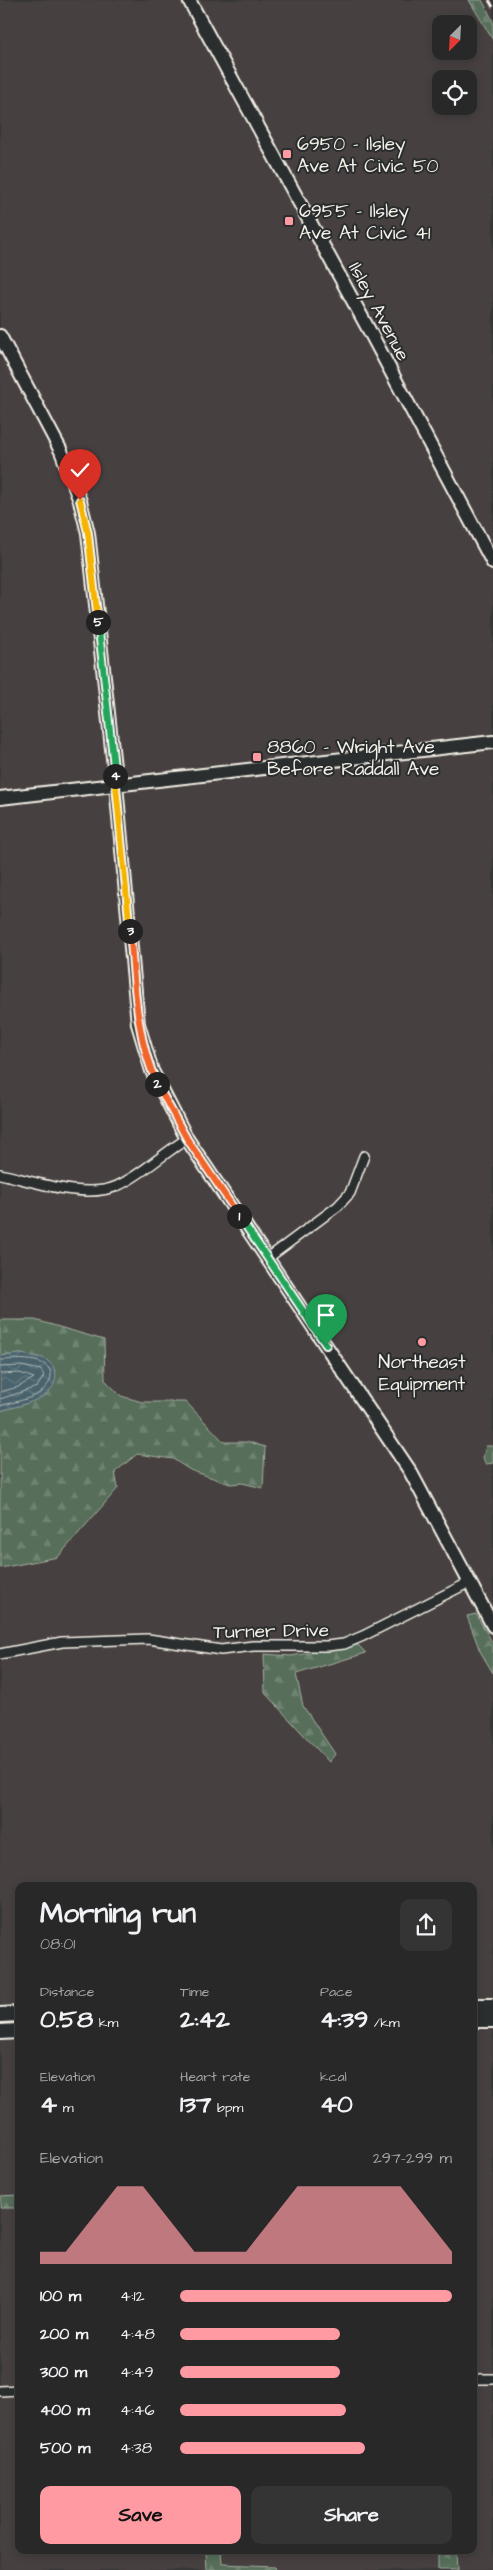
<!DOCTYPE html>
<meta charset="utf-8">
<style>
:root{--surface:#292828;--page:#353434;--text:#f1f3f6;--muted:#a5a6a8;--line:#454445;--accent:#ff9aa2}
body{margin:0;font-family:"Architects Daughter",sans-serif;background:var(--page);color:var(--text);height:100vh;display:flex;flex-direction:column;font-size:19px;white-space:nowrap}
*{box-sizing:border-box;margin:0}
p{font-size:16px;color:var(--muted)}
.icon{flex:none;width:28px;height:28px;fill:none;stroke:currentColor;stroke-width:2;stroke-linecap:round;stroke-linejoin:round}
.map{position:relative;flex:1;overflow:hidden}
.drawer{position:absolute;left:15px;top:1882px;width:462px;height:672px;display:flex;flex-direction:column;background:var(--surface);border-radius:10px;box-shadow:0 2px 8px #0003,0 0 0 1px var(--line)}
.drawer>*{flex:none}
.needle{width:32px;rotate:204deg}
.buttons{position:absolute;left:432px;top:15px;display:grid;gap:10px}
.buttons a{display:grid;place-items:center;width:45px;height:45px;border-radius:10px;background:var(--surface);box-shadow:0 2px 8px #0003,0 0 0 1px var(--line);font-size:25px}
.pin{position:absolute;display:grid;place-items:center;width:42px;height:42px;color:#fff;margin:-51px -21px;border-radius:50% 50% 50% 0;rotate:-45deg;box-shadow:0 0 5px #0007}
.pin .icon{rotate:45deg}
.km{position:absolute;width:25px;height:25px;margin:-12px;border-radius:50%;background:#222;color:#fff;font-size:14px;line-height:25px;text-align:center}
.round{display:grid;place-items:center;flex:none;width:52px;height:52px;border-radius:10px;background:var(--page)}
.overview{display:flex;align-items:center;justify-content:space-between;height:85px;padding:0 25px}
h1{font-size:28px;font-weight:700;line-height:38px}
.metrics{display:grid;grid-template-columns:repeat(3,1fr);gap:8px;height:85px;padding:5px 25px}
.metrics div{display:grid;align-content:center}
.metrics b{font-size:25px;font-weight:700}
.metrics small{font-size:14px;font-weight:400}
.metrics p{font-size:14px}
.chart{height:140px;padding:10px 25px}
.chart p{display:flex;justify-content:space-between}
.chart svg{width:100%;height:90px;margin-top:5px;fill:var(--accent);opacity:.7}
.action{display:flex;gap:10px;margin-top:auto;padding:10px 25px}
.action a{flex:1;height:58px;border-radius:10px;background:var(--accent);color:#111;font-size:20px;font-weight:700;line-height:58px;text-align:center}
.action a+a{background:var(--page);color:var(--text)}
ul{padding:0 25px;list-style:none;font-size:16px}
li{display:grid;grid-template-columns:80px 60px 1fr;align-items:center;height:38px}
li i{height:12px;border-radius:6px;background:var(--accent)}
.map>svg:first-child{display:block}
.built{fill:#47413f;fill-rule:evenodd}
.forest{fill:url(#forest-firs);stroke:#a5b0a1}
.water{fill:url(#water-waves);stroke:#8d9b9e}
.lines{fill:none;stroke-linecap:round;stroke-linejoin:round}
.shore{stroke:#afb8b6;stroke-width:1}
.street-casing{stroke:#f4f1e8;stroke-width:12}
.secondary-casing{stroke:#f4f1e8;stroke-width:16}
.primary-casing{stroke:#f4f1e8;stroke-width:18}
.street{stroke:#2a2d2e;stroke-width:9}
.secondary{stroke:#2a2d2e;stroke-width:12}
.primary{stroke:#2a2d2e;stroke-width:14}
.rail{stroke:#f4f1e8;stroke-width:3;stroke-dasharray:8 4;stroke-linecap:butt}
.split-1-casing{stroke:#fff;stroke-width:10}
.split-2-casing{stroke:#fff;stroke-width:10}
.split-3-casing{stroke:#fff;stroke-width:10}
.split-4-casing{stroke:#fff;stroke-width:10}
.split-5-casing{stroke:#fff;stroke-width:10}
.split-6-casing{stroke:#fff;stroke-width:10}
.split-1{stroke:#22a559;stroke-width:6}
.split-2{stroke:#f0652b;stroke-width:6}
.split-3{stroke:#f0652b;stroke-width:6}
.split-4{stroke:#f5b400;stroke-width:6}
.split-5{stroke:#22a559;stroke-width:6}
.split-6{stroke:#f5b400;stroke-width:6}
.poi-dot{fill:#ff9aa2;stroke:#2a2d2e;stroke-width:2}
.labels{text-anchor:middle;stroke-width:4;stroke-linejoin:round;paint-order:stroke}
.poi-label{font-size:19px;fill:#f4f1e8;stroke:#2a2d2e;text-anchor:start}
.street-label{font-size:19px;fill:#f4f1e8;stroke:#2a2d2e}
</style>
<div class="map">
<svg width="493" height="2570" viewBox="0 0 493 2570">
<defs>
<pattern id="forest-firs" width="22" height="20" patternUnits="userSpaceOnUse" patternTransform="scale(1.25)"><rect width="22" height="20" fill="#566e5a"/><path d="M5 1l3.5 6h-7zM16 11l3.5 6h-7z" fill="#6f8372"/></pattern>
<pattern id="water-waves" width="16" height="10" patternUnits="userSpaceOnUse" patternTransform="scale(1.25)"><rect width="16" height="10" fill="#48626c"/><path d="M0 5q4-4 8 0t8 0" fill="none" stroke="#637981"/></pattern>
</defs>
<rect width="100%" height="100%" fill="#373636"/>
<filter id="ink" filterUnits="userSpaceOnUse"><feTurbulence type="fractalNoise" baseFrequency=".02" numOctaves="2"/><feDisplacementMap in="SourceGraphic" scale="10" xChannelSelector="R" yChannelSelector="G"/><feConvolveMatrix kernelMatrix="1 2 1 2 8 2 1 2 1" color-interpolation-filters="sRGB"/></filter>
<g filter="url(#ink)">
<path class="built" d="M0,0H469L493,40V2570H457L456,2551H474V1886H19V2195L0,2196V1568L58,1557L118,1488L115,1472L137,1454L173,1459L190,1470L229,1484L242,1483L263,1488L249,1442H224L186,1402H142L121,1396L35,1320H0ZM441,24H469V51H441ZM441,79H469V106H441Z
M482,0H493V21Z
M0,2208H19V2551H206L207,2570H0Z
M221,2551H438V2570H276L275,2566L222,2564Z"/>
<path class="forest" d="M469,0H482L493,21V40Z
M0,1320H35L104,1340L105,1380L121,1396L142,1402H186L224,1442H249L265,1447L263,1488L242,1483L230,1484L190,1470L173,1459L137,1454L115,1472L118,1488L58,1557L0,1568V1411L25,1404L48,1361L21,1354L0,1356Z
M486,1446H493V1463L486,1464L483,1458Z
M476,1614L493,1644V1673L480,1651L467,1616Z
M358,1645L366,1653L296,1674L303,1706L335,1754L329,1762L265,1693L264,1654L291,1656Z
M19,2195V2208H0V2196Z
M206,2551H221L222,2564L275,2566L276,2570H207Z
M438,2551H456L457,2570H438Z"/>
<path class="water" d="M21,1354C29,1356 42,1356 48,1361C62,1372 55,1390 42,1397C29,1404 14,1407 0,1411V1356Z"/>
<g class="lines">
<path class="shore" d="M0,1360C13,1360 51,1355 51,1376C51,1382 45,1388 41,1392C29,1400 13,1402 0,1406
M0,1367L21,1366L41,1370L44,1376L37,1387L0,1399
M0,1374L20,1373L34,1378L18,1387L0,1392"/>
<defs>
<path id="street" d="M0,1174C33,1181 85,1200 117,1186C142,1175 163,1153 187,1139
M268,1258L338,1206L350,1193L364,1156
M0,1654L62,1642L148,1639L221,1650L253,1646H327L344,1644L363,1636L470,1582
M474,2379H493
M0,2391L19,2390"/>
<path id="secondary" d="M189,0L370,332L493,563
M0,336L61,451L80,501L88,533L116,785L138,1024L152,1071L187,1139L410,1471L493,1626
M0,798L493,742"/>
<path id="primary" d="M474,2006H493
M0,2015L19,2014
M474,2020H493
M0,2032L19,2031"/>
</defs>
<use href="#street" class="street-casing"/>
<use href="#secondary" class="secondary-casing"/>
<use href="#primary" class="primary-casing"/>
<use href="#street" class="street"/>
<use href="#secondary" class="secondary"/>
<use href="#primary" class="primary"/>
<path class="rail" d="M489,0L493,7"/>
</g>
</g>
<g class="lines" filter="url(#ink)">
<defs>
<path id="split-1" d="M239,1216L326,1345"/>
<path id="split-2" d="M157,1084L187,1139L239,1216"/>
<path id="split-3" d="M130,931C135,983 135,1035 157,1084"/>
<path id="split-4" d="M115,776L130,931"/>
<path id="split-5" d="M98,622L115,776"/>
<path id="split-6" d="M80,500L88,533L98,622"/>
</defs>
<use href="#split-1" class="split-1-casing"/>
<use href="#split-2" class="split-2-casing"/>
<use href="#split-3" class="split-3-casing"/>
<use href="#split-4" class="split-4-casing"/>
<use href="#split-5" class="split-5-casing"/>
<use href="#split-6" class="split-6-casing"/>
<use href="#split-1" class="split-1"/>
<use href="#split-2" class="split-2"/>
<use href="#split-3" class="split-3"/>
<use href="#split-4" class="split-4"/>
<use href="#split-5" class="split-5"/>
<use href="#split-6" class="split-6"/>
</g>
<g class="poi-dot">
<rect x="282" y="149" width="10" height="10" rx="2.5"/>
<rect x="284" y="216" width="10" height="10" rx="2.5"/>
<rect x="252" y="752" width="10" height="10" rx="2.5"/>
<circle cx="422" cy="1342" r="5"/>
</g>
<g class="labels">
<g class="poi-label">
<text x="297" y="150">6950 - Ilsley<tspan x="297" dy="22">Ave At Civic 50</tspan></text>
<text x="299" y="217">6955 - Ilsley<tspan x="299" dy="22">Ave At Civic 41</tspan></text>
<text x="267" y="753">8860 - Wright Ave<tspan x="267" dy="22">Before Raddall Ave</tspan></text>
<text x="422" y="1368" text-anchor="middle">Northeast<tspan x="422" dy="22">Equipment</tspan></text>
</g>
<g class="street-label">
<text transform="translate(380 311) rotate(62)" y="7">Ilsley Avenue</text>
<text transform="translate(271 1630) rotate(-1)" y="7">Turner Drive</text>
</g>
</g>
</svg>
<div class="buttons">
<a><svg class="needle" viewBox="-14 -14 28 28"><path d="M0-13l5 13h-10z" fill="#e53935"/><path d="M0 13l5-13h-10z" fill="#a5a6a8"/></svg></a>
<a><svg class="icon" aria-label="locate" viewBox="0 0 24 24"><circle cx="12" cy="12" r="6"/><path d="M12 2v4M12 18v4M2 12h4M18 12h4"/></svg></a>
</div>
<div class="pin" style="left:326px;top:1345px;background:#1e9e55"><svg class="icon" aria-label="arrive" viewBox="0 0 24 24"><path d="M6 21V4h12l-3 4 3 4H6"/></svg></div>
<div class="pin" style="left:80px;top:500px;background:#d93025"><svg class="icon" aria-label="check" viewBox="0 0 24 24"><path d="M5 12l5 5 9-10"/></svg></div>
<b class="km" style="left:239px;top:1216px">1</b>
<b class="km" style="left:157px;top:1084px">2</b>
<b class="km" style="left:130px;top:931px">3</b>
<b class="km" style="left:115px;top:776px">4</b>
<b class="km" style="left:98px;top:622px">5</b>
<section class="drawer">
<div class="overview"><div><h1>Morning run</h1><p>08:01</p></div><a class="round"><svg class="icon" aria-label="share" viewBox="0 0 24 24"><path d="M12 15V3M7 8l5-5 5 5M5 13v7h14v-7"/></svg></a></div>
<div class="metrics">
<div><p>Distance</p><b>0.58<small> km</small></b></div>
<div><p>Time</p><b>2:42</b></div>
<div><p>Pace</p><b>4:39<small> /km</small></b></div>
</div>
<div class="metrics">
<div><p>Elevation</p><b>4<small> m</small></b></div>
<div><p>Heart rate</p><b>137<small> bpm</small></b></div>
<div><p>kcal</p><b>40</b></div>
</div>
<div class="chart"><p><span>Elevation</span>297–299 m</p>
<svg viewBox="0 0 160 44" preserveAspectRatio="none"><path d="M0 44V38L10 38L20 22L30 6L40 6L50 22L60 38L70 38L80 38L90 22L100 6L110 6L120 6L130 6L140 6L150 22L160 38V44z"/></svg>
</div>
<ul>
<li><b>100 m</b>4:12<i style="width:100%"></i></li>
<li><b>200 m</b>4:48<i style="width:59%"></i></li>
<li><b>300 m</b>4:49<i style="width:59%"></i></li>
<li><b>400 m</b>4:46<i style="width:61%"></i></li>
<li><b>500 m</b>4:38<i style="width:68%"></i></li>
</ul>
<div class="action"><a>Save</a><a>Share</a></div>
</section>
</div>
